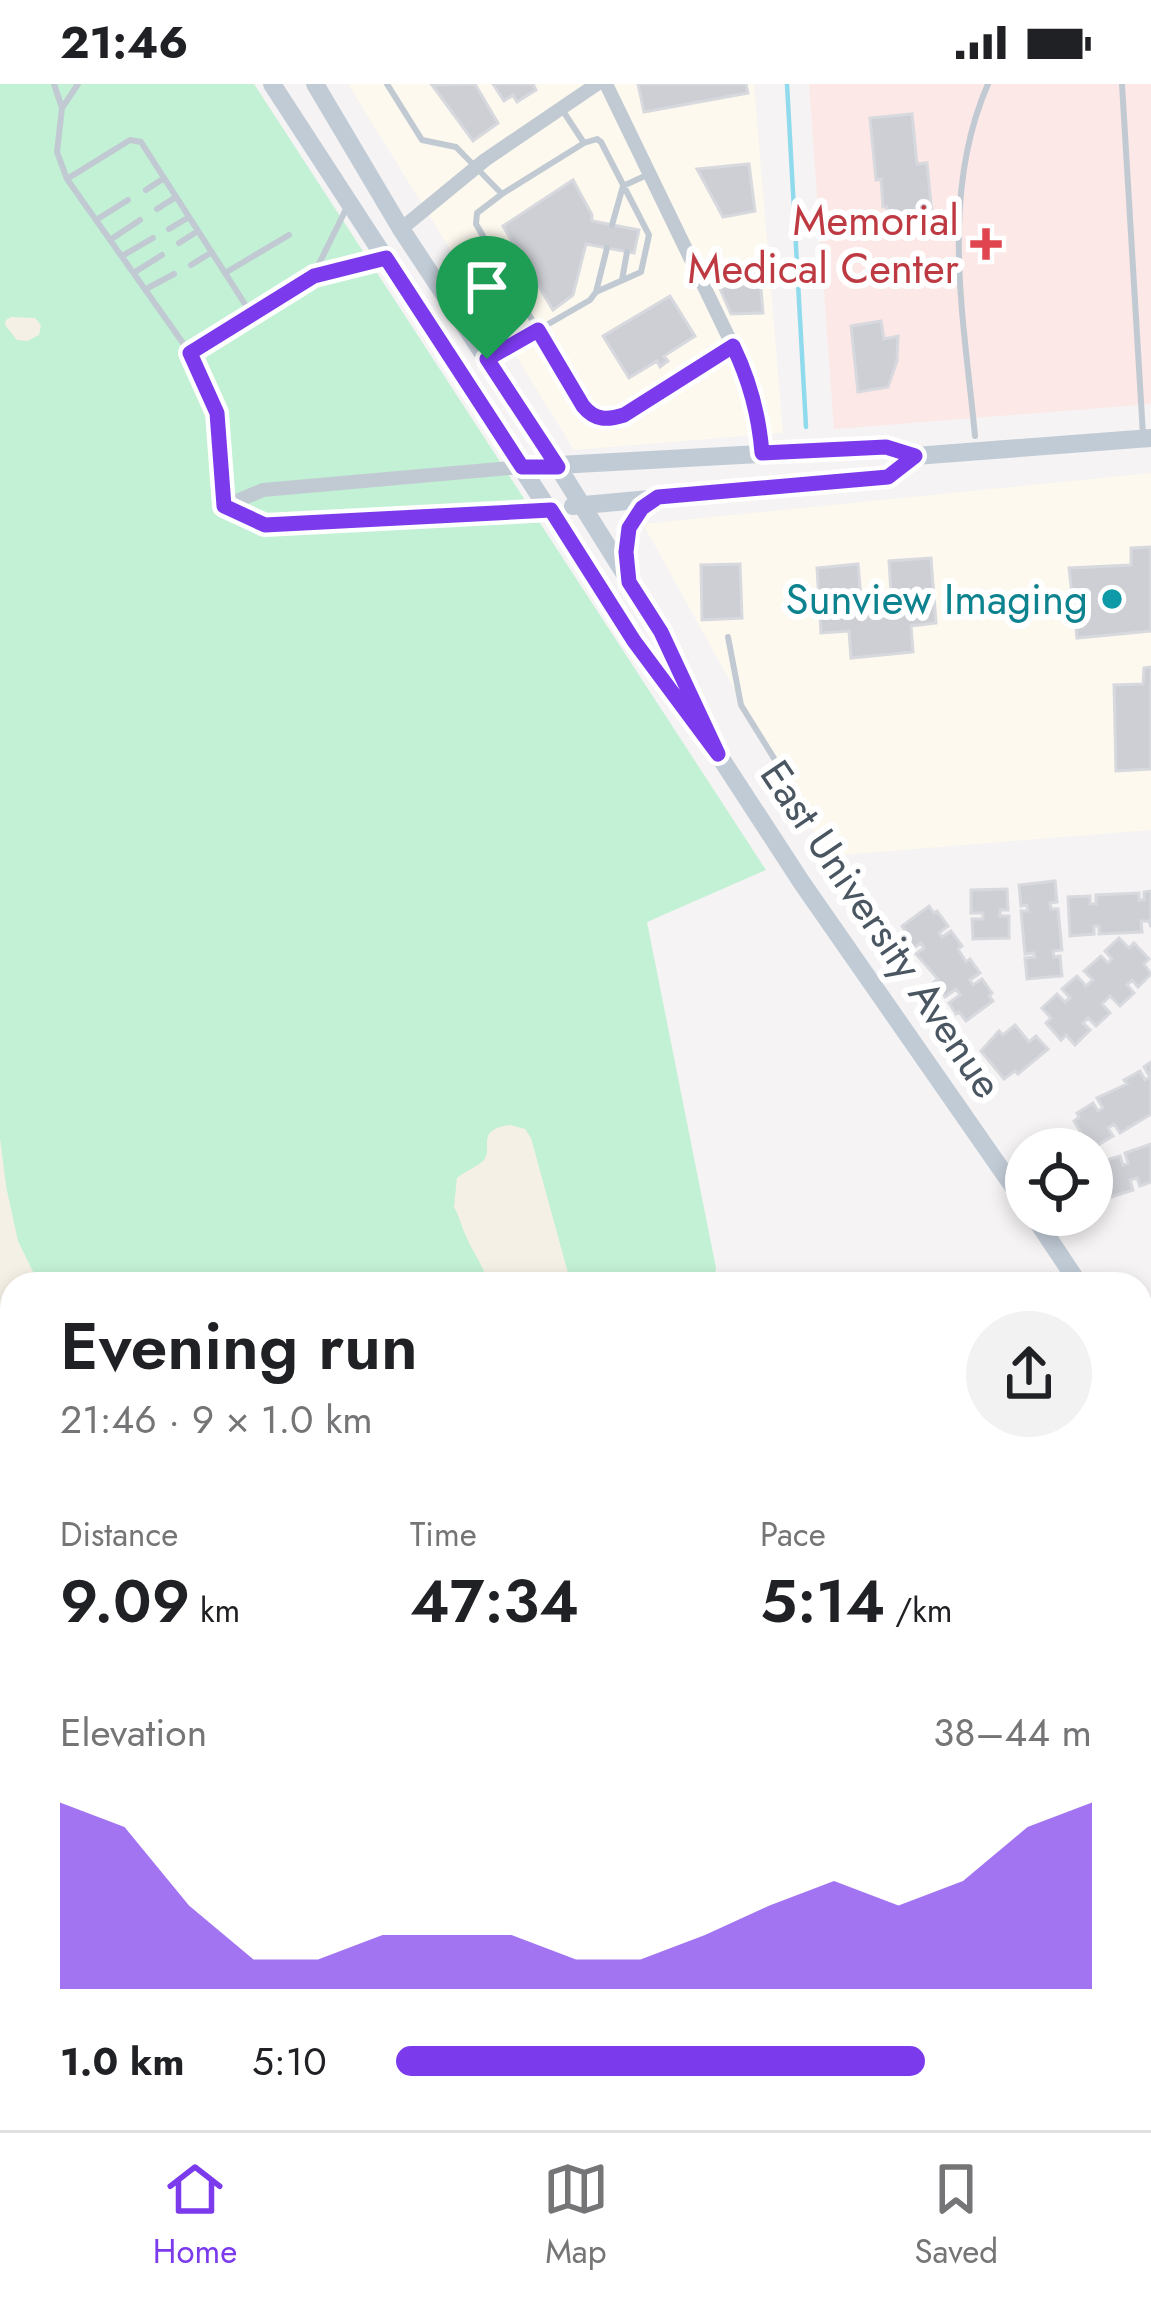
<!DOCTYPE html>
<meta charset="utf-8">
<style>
:root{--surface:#fff;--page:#f2f2f2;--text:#202124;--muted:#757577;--line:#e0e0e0;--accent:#7c3aed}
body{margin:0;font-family:Jost,sans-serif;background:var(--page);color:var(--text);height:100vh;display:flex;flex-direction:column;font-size:45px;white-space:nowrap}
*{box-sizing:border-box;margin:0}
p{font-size:39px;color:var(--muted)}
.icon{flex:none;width:66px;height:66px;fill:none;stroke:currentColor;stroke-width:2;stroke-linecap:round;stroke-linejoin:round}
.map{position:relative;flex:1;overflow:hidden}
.side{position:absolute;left:0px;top:1188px;width:1152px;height:858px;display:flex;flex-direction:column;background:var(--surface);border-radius:36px 36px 0 0;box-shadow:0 6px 18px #0003}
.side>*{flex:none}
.buttons{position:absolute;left:1005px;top:1044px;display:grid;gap:24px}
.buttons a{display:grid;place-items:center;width:108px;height:108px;border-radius:50%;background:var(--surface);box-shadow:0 6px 18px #0003;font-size:60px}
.pin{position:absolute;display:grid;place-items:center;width:102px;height:102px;color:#fff;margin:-123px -51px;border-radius:50% 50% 50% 0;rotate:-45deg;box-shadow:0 0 12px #0007}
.pin .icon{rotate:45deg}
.round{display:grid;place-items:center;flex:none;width:126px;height:126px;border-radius:63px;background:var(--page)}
.summary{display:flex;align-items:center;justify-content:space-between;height:204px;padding:0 60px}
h1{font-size:66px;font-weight:600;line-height:90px}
.figures{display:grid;grid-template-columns:repeat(3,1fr);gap:18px;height:204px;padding:12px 60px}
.figures div{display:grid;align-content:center}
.figures b{font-size:60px;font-weight:600}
.figures small{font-size:33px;font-weight:400}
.figures p{font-size:33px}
.chart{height:336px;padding:24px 60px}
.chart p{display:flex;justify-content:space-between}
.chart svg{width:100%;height:216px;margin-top:12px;fill:var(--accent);opacity:.7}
ul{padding:0 60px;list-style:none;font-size:39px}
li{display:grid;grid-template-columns:192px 144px 1fr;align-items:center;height:90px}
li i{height:30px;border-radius:15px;background:var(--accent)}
.status{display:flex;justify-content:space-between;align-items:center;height:84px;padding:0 60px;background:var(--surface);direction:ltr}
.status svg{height:33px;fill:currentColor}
.tab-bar{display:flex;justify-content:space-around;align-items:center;height:168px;border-top:3px solid var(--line);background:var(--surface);font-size:33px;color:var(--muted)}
.tab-bar a{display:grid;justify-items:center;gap:6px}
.tab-bar .selected{color:var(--accent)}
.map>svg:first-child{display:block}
.commercial{fill:#fdf9ef}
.medical{fill:#fce8e6}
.green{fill:#c3f1d5}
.sand{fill:#f5f0e5}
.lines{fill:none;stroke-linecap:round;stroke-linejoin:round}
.stream{stroke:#90daee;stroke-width:4.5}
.building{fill:#cdcfd5;stroke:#d7d9de;stroke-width:3}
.lane{stroke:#c1cad2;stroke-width:6}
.street{stroke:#c1cad2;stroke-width:14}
.secondary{stroke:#c1cbd6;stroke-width:18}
.route-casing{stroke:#fff;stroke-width:24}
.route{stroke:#7c3aed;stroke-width:15}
.health-dot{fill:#e0444e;stroke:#fff;stroke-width:4.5}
.culture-dot{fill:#0f9aa8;stroke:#fff;stroke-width:4.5}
.labels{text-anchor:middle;stroke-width:12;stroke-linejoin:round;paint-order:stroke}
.health-label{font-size:42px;fill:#be3a42;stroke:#fff;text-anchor:end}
.culture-label{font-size:42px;fill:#0d838f;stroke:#fff;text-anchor:end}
.street-label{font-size:42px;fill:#4a5661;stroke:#fff}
</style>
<div class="status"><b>21:46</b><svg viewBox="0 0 49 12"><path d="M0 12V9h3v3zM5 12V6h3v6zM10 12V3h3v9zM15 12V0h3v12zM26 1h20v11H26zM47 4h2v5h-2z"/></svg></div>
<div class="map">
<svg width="1151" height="2046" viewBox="0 0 1151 2046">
<rect width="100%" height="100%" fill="#f5f3f3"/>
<path class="commercial" d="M348,0H754L783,349L574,366Z
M1151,389V746L827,772L643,440Z"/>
<path class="medical" d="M809,0H1151V320L834,345Z"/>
<path class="green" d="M0,0H254L766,786L647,838L716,1184L714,1200H12V1619L0,1634Z
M0,1708L12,1726V2034H46V2040L28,2046H0Z"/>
<path class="sand" d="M11,233L35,234L41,241L39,251L27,257L17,256L5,241L6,236Z
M510,1041L525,1045L531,1054L571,1200H488C484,1182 473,1169 466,1152C461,1142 460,1133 454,1123L457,1094C463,1089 479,1081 483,1077C495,1065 473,1046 510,1041Z
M0,1054L6,1102L18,1157L39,1200H12V1619L0,1634Z
M1140,1936L1151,1939V2046H816L827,2034H1140Z"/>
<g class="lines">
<path class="stream" d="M787,0L806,343
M0,1653L12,1656
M852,2036L860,2046"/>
</g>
<path class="building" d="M475,0L498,39L473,57L432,1Z
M493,0H533L536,6L517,18L513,11L504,17Z
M638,0H746L748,9L644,28Z
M912,30L917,80L927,79L932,131L921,132L923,151L911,152L910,134L888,136L887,123H883L881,95L876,96L870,34Z
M749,80L755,127L723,133L697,85Z
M573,96L592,131V137L639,146L634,169L586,160L573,211L553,226L503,142Z
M759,180L763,229L731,230L711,184Z
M670,212L695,252L664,272L668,277L660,283L657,277L629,294L603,252Z
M881,237L884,255L898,252L897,277L888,303L858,308L851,242Z
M1151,463V547L1077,554L1069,484L1131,481V464Z
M931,474L936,539L911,542L913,568L851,574L849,547L821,549L817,484L858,480L862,526L892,524L889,477Z
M740,480L742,534L702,536L701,481Z
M1151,583V685L1116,687L1114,601L1143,600L1144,584Z
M1055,797L1057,818L1050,819L1051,825H1058L1062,866L1053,867L1054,873L1060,872L1062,892L1027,895L1025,874L1035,873L1034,869L1025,870L1021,827H1028L1027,821L1021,822L1019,801Z
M1007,805L1008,826H1000V832H1009V854L973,855L972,835H983V829H971V806Z
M1151,807V843L1149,837H1141L1142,848L1099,850V842H1094V850L1070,852L1068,813L1090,812V820H1096V811L1139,809V816H1144V808Z
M929,822L934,829L937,827L948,842L939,849L942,853L951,847L962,862L958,865L966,878L970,875L980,889L970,896L973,901L982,895L992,909L989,912L993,917L966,937L959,928L956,930L949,919L960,911L956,905L945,913L934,898L938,895L916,870L924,864L921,859L912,865L902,851L906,848L902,842Z
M1119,854L1129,864L1134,859L1149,875L1144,880L1151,890L1138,903L1132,896L1127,901L1134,909L1120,922L1110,912L1102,920L1110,929L1096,942L1088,934L1083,939L1090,946L1075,961L1066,951L1061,956L1046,939L1051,934L1042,924L1057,910L1065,918L1070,914L1062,905L1077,892L1086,902L1093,896L1084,887L1101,872L1108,879L1112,875L1105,867Z
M1015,941L1029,958L1036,952L1048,965L1018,990L1015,987L1004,995L981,967L999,947L1003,951Z
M1151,978V1030L1120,1049L1114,1040L1108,1044L1113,1052L1098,1061L1095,1058L1089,1062L1074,1037L1079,1033L1077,1029L1093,1019L1098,1027L1103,1024L1097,1014L1127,1000L1124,996L1140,987L1145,996L1150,993L1144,983Z
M1151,1060V1098L1140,1102L1137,1094L1130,1096L1133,1106L1111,1113L1100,1078L1120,1072L1123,1081L1128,1079L1125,1069Z"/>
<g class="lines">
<path class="lane" d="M54,0L62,24L57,68L67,95L130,56L141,58L252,231
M387,0L422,56L456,63L501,109
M1122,0L1143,351
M62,24L78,0
M563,27L584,59
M67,95L190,269
M146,106L164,94
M348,121L313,192L381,175
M157,125L176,113
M96,136L128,116
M612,141L623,102L649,90
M169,145L189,133
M110,156L140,136
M179,159L198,147
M122,172L153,154
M191,181L212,168
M135,188L162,171
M225,189L289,151
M622,196L627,168
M146,205L174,190
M596,208L607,164
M491,273L590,216L596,208L641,188L649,151L601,58L597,55L584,59L502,110L477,129L476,140L583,323L600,334L624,331L730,264
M975,352C964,235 939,112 988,0
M224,421L217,329L191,269L313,192
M728,553L741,621L780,684"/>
<path class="street" d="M606,0L744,285L760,339L762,369
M401,145L485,76L597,0
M225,422L265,441L551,426
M225,422L263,406L522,383"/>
<path class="secondary" d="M272,0L634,557L718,670L802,799L1026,1121
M315,0L401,145L558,383L661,548L701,633
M522,383L887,363L915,372L1151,354
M573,422L888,393L915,372
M628,493C625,456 624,437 658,414
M1033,1131L1079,1200
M1140,1291L1151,1308"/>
</g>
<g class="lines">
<defs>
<path id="route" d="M386,174L522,383H558L487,275L538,246L583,322C595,337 608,336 624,331L733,262C750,297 759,332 762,369L886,363L915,372L888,393L658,413L642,424L629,444L626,468L629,498L661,548L718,670L634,557L551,426L265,441L224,422L217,329L190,269L314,192Z"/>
</defs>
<use href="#route" class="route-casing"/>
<use href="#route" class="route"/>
</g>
<path class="health-dot" d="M980 142h12v12h12v12h-12v12h-12v-12h-12v-12h12z"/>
<circle class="culture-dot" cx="1112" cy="515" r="12"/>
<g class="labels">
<g class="health-label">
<text x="959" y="151">Memorial<tspan x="959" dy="48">Medical Center</tspan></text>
</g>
<g class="culture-label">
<text x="1088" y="530">Sunview Imaging</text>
</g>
<g class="street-label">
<text transform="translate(882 845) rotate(56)" y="15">East University Avenue</text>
</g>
</g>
</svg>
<div class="buttons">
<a><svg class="icon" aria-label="locate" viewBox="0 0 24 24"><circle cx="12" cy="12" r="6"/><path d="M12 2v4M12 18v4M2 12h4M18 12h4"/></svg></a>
</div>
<div class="pin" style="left:487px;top:275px;background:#1e9e55"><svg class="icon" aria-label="arrive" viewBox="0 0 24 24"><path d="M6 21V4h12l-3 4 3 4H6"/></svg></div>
<section class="side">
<div class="summary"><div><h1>Evening run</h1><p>21:46 · 9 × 1.0 km</p></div><a class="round"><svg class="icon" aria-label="share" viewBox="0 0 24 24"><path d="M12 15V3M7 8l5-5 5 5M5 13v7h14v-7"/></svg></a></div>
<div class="figures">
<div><p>Distance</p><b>9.09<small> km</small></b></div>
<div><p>Time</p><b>47:34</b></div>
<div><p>Pace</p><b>5:14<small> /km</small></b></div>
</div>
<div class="chart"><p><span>Elevation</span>38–44 m</p>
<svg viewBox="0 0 160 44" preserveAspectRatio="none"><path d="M0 44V6L10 11L20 27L30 38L40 38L50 33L60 33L70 33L80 38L90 38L100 33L110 27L120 22L130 27L140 22L150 11L160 6V44z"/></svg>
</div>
<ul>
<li><b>1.0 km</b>5:10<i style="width:76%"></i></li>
</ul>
</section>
</div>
<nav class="tab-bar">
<a class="selected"><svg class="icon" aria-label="home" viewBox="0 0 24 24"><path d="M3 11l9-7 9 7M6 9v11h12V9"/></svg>Home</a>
<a><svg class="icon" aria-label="map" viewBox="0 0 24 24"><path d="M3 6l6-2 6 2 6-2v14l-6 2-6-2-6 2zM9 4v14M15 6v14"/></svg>Map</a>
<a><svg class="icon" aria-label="saved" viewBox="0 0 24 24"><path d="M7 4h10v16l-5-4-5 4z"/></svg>Saved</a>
</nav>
